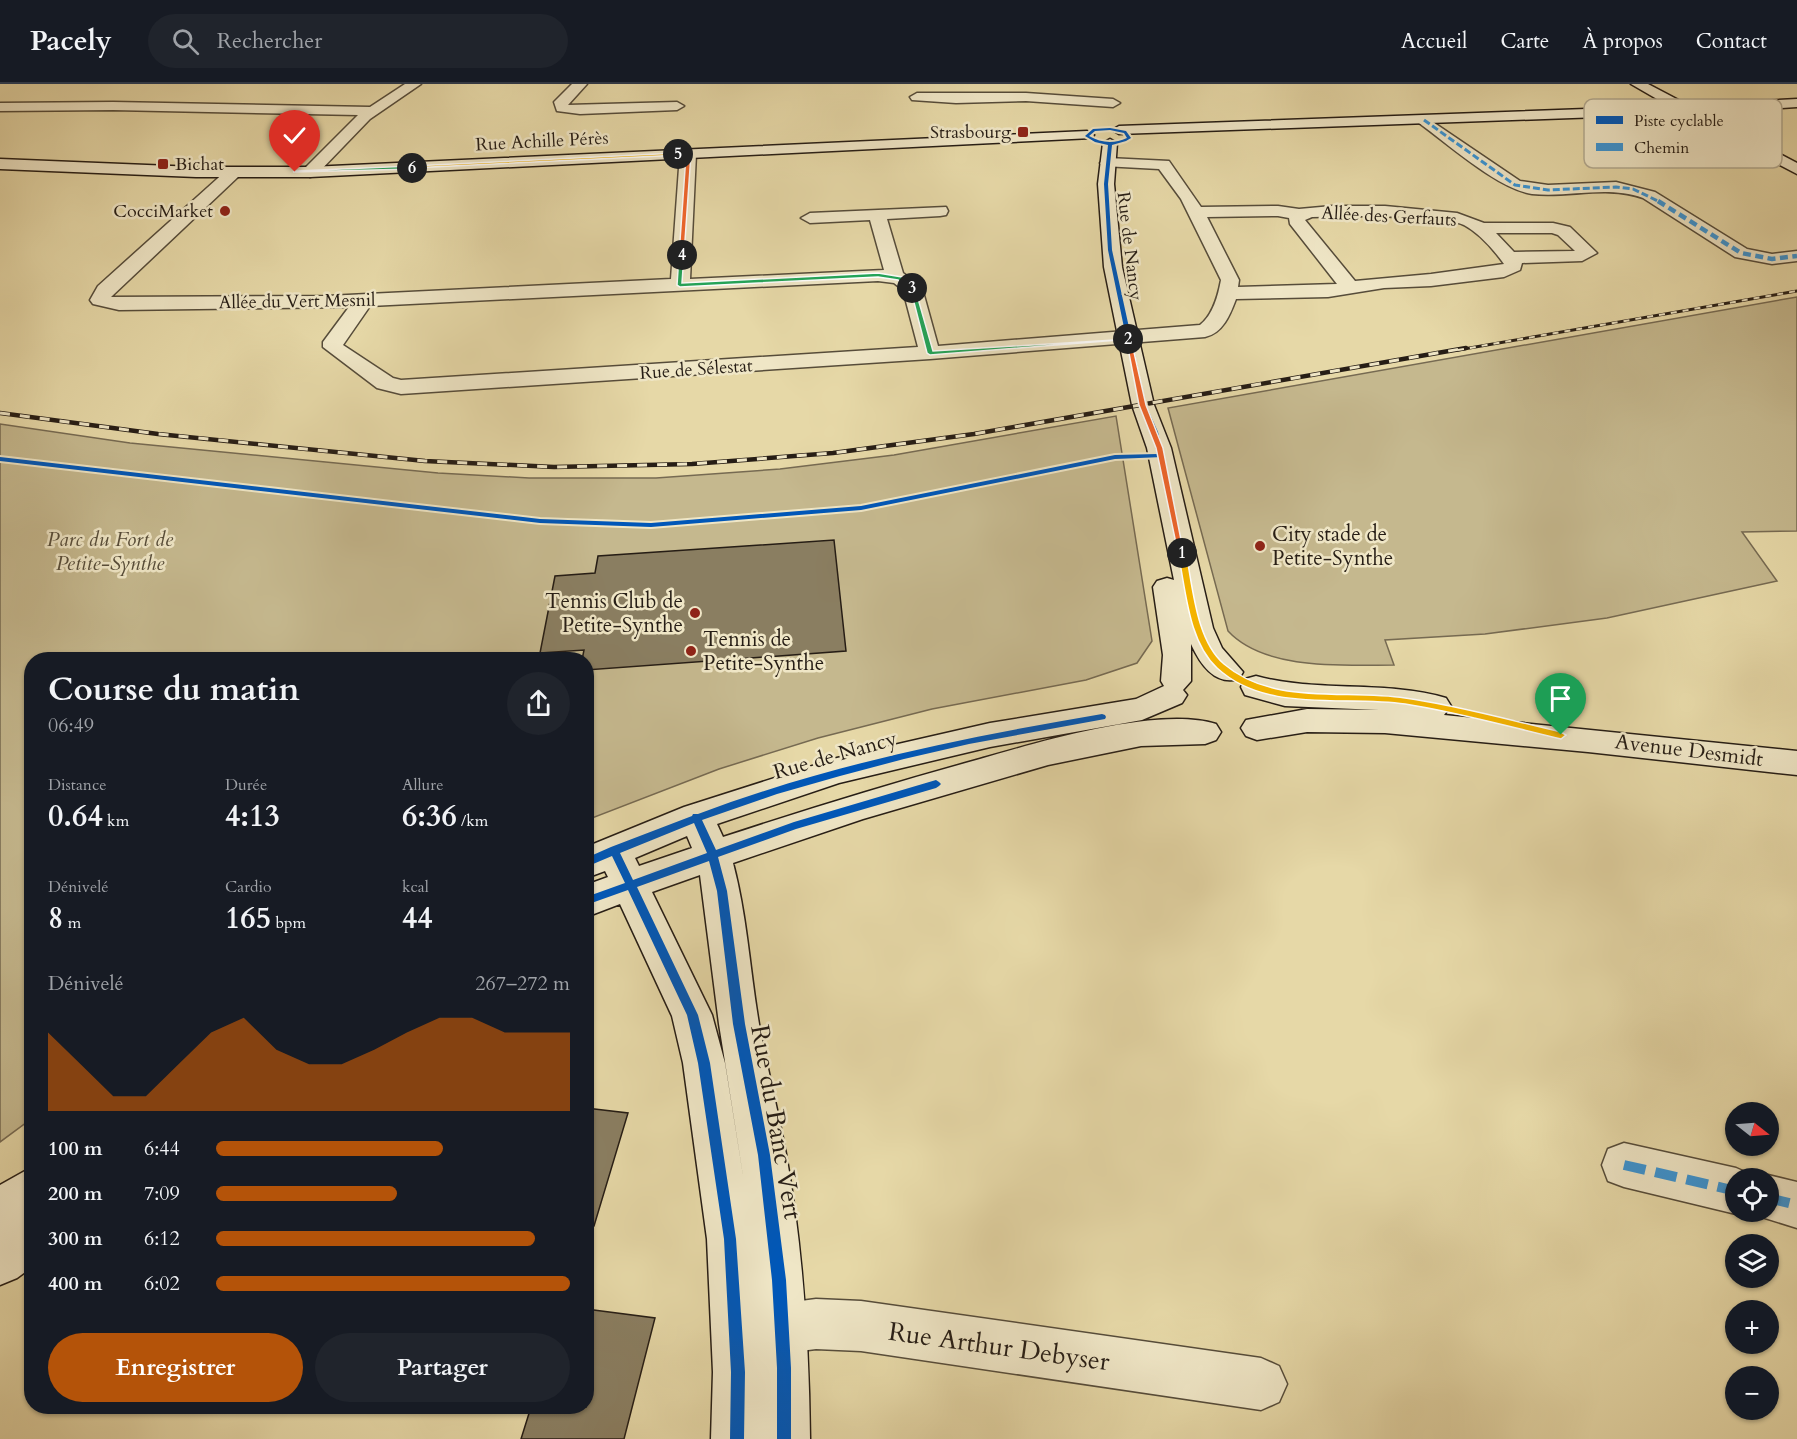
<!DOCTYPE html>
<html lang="fr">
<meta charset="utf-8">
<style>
:root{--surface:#171b24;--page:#20242c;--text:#f1f3f6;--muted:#9ea1a6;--line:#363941;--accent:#b45309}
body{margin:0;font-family:Cardo,serif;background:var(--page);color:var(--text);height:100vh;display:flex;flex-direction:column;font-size:22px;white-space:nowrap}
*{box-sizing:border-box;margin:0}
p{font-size:20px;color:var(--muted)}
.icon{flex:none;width:33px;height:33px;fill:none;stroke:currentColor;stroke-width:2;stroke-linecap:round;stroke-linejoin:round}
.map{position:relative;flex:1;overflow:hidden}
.panel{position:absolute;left:24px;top:568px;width:570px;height:762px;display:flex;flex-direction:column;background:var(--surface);border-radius:24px;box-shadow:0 2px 4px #0004}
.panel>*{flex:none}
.needle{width:39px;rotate:107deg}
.buttons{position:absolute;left:1725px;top:1018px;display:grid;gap:12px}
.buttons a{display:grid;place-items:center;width:54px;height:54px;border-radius:50%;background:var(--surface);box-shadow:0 2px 4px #0004;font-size:30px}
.pin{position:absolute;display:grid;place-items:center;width:51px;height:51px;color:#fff;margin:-62px -26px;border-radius:50% 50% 50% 0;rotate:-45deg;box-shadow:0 0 6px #0007}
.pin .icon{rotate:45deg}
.km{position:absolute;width:30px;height:30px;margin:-15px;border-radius:50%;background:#222;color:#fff;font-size:16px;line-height:30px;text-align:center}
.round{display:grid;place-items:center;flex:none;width:63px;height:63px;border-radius:32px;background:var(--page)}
.headline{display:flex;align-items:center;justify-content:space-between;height:102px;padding:0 24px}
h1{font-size:33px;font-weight:700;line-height:45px}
.metrics{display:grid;grid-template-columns:repeat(3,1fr);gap:9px;height:102px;padding:6px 24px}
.metrics div{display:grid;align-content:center}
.metrics b{font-size:30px;font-weight:700}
.metrics small{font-size:16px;font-weight:400}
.metrics p{font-size:16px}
.chart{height:168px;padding:12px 24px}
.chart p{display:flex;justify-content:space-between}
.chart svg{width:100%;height:108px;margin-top:6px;fill:var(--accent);opacity:.7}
.button{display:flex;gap:12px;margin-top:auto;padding:12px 24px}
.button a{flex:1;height:69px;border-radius:36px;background:var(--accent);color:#fff;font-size:24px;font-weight:700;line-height:69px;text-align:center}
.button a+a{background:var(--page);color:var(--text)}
ul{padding:0 24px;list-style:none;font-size:20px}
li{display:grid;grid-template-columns:96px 72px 1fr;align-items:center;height:45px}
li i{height:15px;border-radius:8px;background:var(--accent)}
header{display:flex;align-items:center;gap:36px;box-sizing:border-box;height:84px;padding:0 30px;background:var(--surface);border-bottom:2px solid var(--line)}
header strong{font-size:28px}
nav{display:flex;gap:33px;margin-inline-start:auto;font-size:21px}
.search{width:420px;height:54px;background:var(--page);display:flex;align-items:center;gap:15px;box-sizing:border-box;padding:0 21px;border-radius:33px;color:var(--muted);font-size:22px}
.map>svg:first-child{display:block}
.green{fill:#c5b88e;stroke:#766a52;stroke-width:1.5}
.building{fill:#8a7e61;stroke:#261d15;stroke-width:1.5}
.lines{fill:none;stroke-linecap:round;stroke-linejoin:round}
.street-casing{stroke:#564c3a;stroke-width:3}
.secondary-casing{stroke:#261d15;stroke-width:3}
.street{fill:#efe6c6;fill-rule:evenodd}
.secondary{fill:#efe6c6;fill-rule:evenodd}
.rail-far1-casing{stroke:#261d15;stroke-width:3}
.rail-casing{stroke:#261d15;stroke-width:4.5}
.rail-far1{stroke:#efe6c6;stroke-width:2;stroke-dasharray:6;stroke-linecap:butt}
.rail{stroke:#efe6c6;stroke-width:3;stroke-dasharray:10;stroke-linecap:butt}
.quiet-far2{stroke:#3b94d3;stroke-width:3;stroke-dasharray:7 3;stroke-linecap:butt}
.quiet-far1{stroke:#3b94d3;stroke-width:4.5;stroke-dasharray:8 4.5;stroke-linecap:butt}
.quiet{stroke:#3b94d3;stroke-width:10;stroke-dasharray:22 10;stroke-linecap:butt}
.cycleway-casing{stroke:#efe6c6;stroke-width:4}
.cycleway{fill:#0057b8;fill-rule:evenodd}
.split-1{fill:#f5b400;stroke:#fff;stroke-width:1.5}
.split-2{fill:#f0652b;stroke:#fff;stroke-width:1.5}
.split-3{fill:#22a559;stroke:#fff;stroke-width:1.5}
.split-4{fill:#22a559;stroke:#fff;stroke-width:1.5}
.split-5{fill:#f0652b;stroke:#fff;stroke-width:1.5}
.split-6{fill:#f5b400;stroke:#fff;stroke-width:1.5}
.split-7{fill:#22a559;stroke:#fff;stroke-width:1.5}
.poi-dot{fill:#8f2418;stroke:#efe6c6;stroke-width:2}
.labels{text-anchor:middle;stroke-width:5;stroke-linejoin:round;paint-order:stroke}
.far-poi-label{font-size:18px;fill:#261d15;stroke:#efe6c6;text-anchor:end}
.far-street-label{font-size:18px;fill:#261d15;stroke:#efe6c6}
.poi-label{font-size:21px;fill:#261d15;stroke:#efe6c6;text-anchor:start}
.park-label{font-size:21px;font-style:italic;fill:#564c39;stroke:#efe6c6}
.street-label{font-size:21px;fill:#261d15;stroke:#efe6c6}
.near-street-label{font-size:26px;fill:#261d15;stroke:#efe6c6}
.key{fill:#efe6c6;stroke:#b3aa91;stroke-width:1.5}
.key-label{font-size:16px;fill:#261d15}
</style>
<header>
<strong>Pacely</strong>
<div class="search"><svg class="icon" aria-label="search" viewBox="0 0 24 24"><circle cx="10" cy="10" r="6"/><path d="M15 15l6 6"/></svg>Rechercher</div>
<nav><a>Accueil</a><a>Carte</a><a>À propos</a><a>Contact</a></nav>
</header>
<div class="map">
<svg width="1797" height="1355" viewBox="0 0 1797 1355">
<rect width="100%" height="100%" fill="#e6d8a7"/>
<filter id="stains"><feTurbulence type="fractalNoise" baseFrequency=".00333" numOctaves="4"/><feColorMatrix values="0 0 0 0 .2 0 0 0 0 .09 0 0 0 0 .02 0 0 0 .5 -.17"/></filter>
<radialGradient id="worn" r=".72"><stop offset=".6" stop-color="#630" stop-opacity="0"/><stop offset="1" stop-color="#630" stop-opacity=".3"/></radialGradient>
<path class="green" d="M1797,213V447L1742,448L1777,497L1607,534L1485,550L1385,556L1394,581C1345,581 1265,587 1228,547L1168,324Z
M1116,332L1152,557L1137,579L1086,596L932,625L818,654L719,685L587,736L586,576H32L31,1035L0,1058V340L130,359L438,389L529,394H656L780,385L894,371Z"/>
<path class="building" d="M834,456L846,567L586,586V576H582L584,566L540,569L555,492L595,489L598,472Z
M586,1024L628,1029L594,1142L586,1141Z
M586,1225L655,1234L624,1355H521L531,1323H586Z"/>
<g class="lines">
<defs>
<path id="street" d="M405,0H421L370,35L316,91L310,93L302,88L304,85L358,31L113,26L0,27V19L113,18L370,23Z
M572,0H587L568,21L677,18L684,22L677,26L580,30L557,27L554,18Z
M917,9H1026L1113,15L1120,19L1113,23L1026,17L956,19L912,16L910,13Z
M1424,32L1520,97L1548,101L1616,98L1655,108L1747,165L1772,170L1797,167V177L1772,180L1735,173L1643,114C1606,101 1570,114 1532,110C1498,105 1448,60 1419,39V33Z
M688,65L696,70L690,195L884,186L870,136L810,139L801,134L810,129L946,123L948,127L946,131L940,132L887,135L903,189L922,204L938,262L1200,241C1213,231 1218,212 1221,196L1181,115L1159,85L1103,82L1100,79L1108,74L1169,77L1201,123L1278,122L1299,125L1332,122H1385L1457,129L1484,139H1553L1570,143L1597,169L1582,177L1522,179L1520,186L1504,193L1431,202L1384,204L1328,213L1236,215C1230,231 1223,249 1205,253L930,275L401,310L377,304L323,263V258L349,223L119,226L93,220L90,216L98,202L227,86H239L241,89L239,92L111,213L327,212L671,195L680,70ZM1278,132L1289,134L1290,140L1337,200L1238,203L1239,196L1207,133ZM1357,132C1383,133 1441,131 1464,141C1479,149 1494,166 1504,180L1431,190L1355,197L1305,136L1312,133ZM1496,149H1552L1558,151L1575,167L1514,168ZM878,197L894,199L903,206L918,263L401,296L393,294L343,261L370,222Z
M1624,1059L1736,1084L1752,1091L1754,1095H1736V1128H1740L1736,1130L1624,1103L1608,1097L1602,1081L1608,1065Z
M1768,1091L1797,1098V1144L1752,1130L1751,1128H1768V1095H1759Z
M816,1215L861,1217L1261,1274L1279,1282L1287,1300L1279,1318L1261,1326L861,1267L816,1265L762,1272L744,1265L737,1247L744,1229L762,1222Z"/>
<path id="secondary" d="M1631,0H1648L1688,21L1797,15V23L1702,29L1797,79V90L1683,30L1119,50L1112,46L1119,42L1669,22Z
M1087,47L1094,51L1092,54L310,93H196L0,85V75L196,83H310Z
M1110,55L1117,59L1114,100L1122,183L1154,321L1171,364L1213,544L1222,564L1243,588L1239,595C1215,602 1200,580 1191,560V597L1183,606L1187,611L1182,619L1142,636L990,663L839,699L717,740L723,753C808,725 893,699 980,675C1039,658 1158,622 1216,640L1221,648L1216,656L1205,660L1141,662L1048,681L863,735L733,779C747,832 750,887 759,940C767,984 778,1026 786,1070C803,1164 809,1260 810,1355H711L713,1288L707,1155L683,979L672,932L620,820L586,833V801L608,793L605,787L586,794V763L684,723L837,674L990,639L1136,615L1164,602L1161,597L1163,571L1153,503L1157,497L1167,494L1174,496L1147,364L1132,321L1104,183L1098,100L1103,59ZM687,752L692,764L639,782L635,774ZM700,791L719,940L745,1104L725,979L712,931L652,808Z
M1256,592C1318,609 1384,596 1446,614L1451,622L1444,631L1797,667V691L1588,668L1385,649L1307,648L1257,656L1246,652L1241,644L1246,636L1307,625L1379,626L1285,622L1245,611L1241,603L1245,595Z
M32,1083V1183L17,1194L0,1201V1101Z"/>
</defs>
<use href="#street" class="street-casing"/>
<use href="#secondary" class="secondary-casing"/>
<use href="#street" class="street"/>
<use href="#secondary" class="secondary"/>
<defs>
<path id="rail-far1" d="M1458,266L1797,207"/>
<path id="rail" d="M0,329L158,350L425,377L554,383L692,380L833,369L974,350L1466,264"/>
</defs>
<use href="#rail-far1" class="rail-far1-casing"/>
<use href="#rail" class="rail-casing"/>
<use href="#rail-far1" class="rail-far1"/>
<use href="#rail" class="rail"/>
<path class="quiet-far2" d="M1424,36L1515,101L1548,106L1616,103L1633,105L1660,118"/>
<path class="quiet-far1" d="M1658,117L1741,169L1772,175L1797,172"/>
<path class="quiet" d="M1624,1081L1736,1107
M1768,1114L1797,1121"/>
<defs>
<path id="cycleway" d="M1110,44L1126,47L1131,54L1126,57L1112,61L1108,100L1112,166L1146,321L1158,348L1164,372L1163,373L1115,375L861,426L651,443L540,439L0,377V373L540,435L651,439L861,422L1115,371L1157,370L1152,348L1140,321L1108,166L1104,100L1108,61L1095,58L1085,52L1093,45ZM1110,46L1124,49L1127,54C1114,60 1101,59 1089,52L1095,47Z
M1102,630L1105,631L1106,633L1105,635L969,660L904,675L840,692L777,710L702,736L716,766L794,738L936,696L939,698L941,700L939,702L936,704L796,745L718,773L727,807L745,940L770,1071L786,1196L791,1284V1355H777V1284L772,1196L758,1071L733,940L717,807L709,777L637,803L698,931L710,979L736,1155L745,1288L744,1355H730L731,1288L724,1155L698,979L687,931L628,806L586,821V813L625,799L612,772L586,783V774L611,763L692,732L693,730H698C828,681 965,653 1102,630ZM694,739L707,769L633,796L620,769Z"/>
</defs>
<use href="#cycleway" class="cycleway-casing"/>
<use href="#cycleway" class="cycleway"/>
</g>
<path class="split-1" d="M1182,467L1186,469C1193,503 1196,556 1224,580C1273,622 1345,605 1405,614C1457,621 1509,636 1561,648L1566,651L1561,655C1510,643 1457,628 1405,620C1344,611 1267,630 1217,584C1188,557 1186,506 1178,469Z"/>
<path class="split-2" d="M1126,254L1131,255L1146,321L1163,364L1184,471L1178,469L1156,364L1139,321Z"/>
<path class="split-3" d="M910,203L915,204L933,267L1131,255L930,271L927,269Z"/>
<path class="split-4" d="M682,170L684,171L682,199L878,189L902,193L915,204L910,205L898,196L878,193L680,203L677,201L679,171Z"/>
<path class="split-5" d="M688,68L691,70L684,171L682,173L679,171L686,71L676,70Z"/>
<path class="split-6" d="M678,69L680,71L409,84L412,82Z"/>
<path class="split-7" d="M412,82L413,85L293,88L295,87Z"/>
<g class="poi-dot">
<rect x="1017" y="42" width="12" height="12" rx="3"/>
<rect x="157" y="74" width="12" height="12" rx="3"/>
<circle cx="225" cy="127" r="6"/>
<circle cx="1260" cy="462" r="6"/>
<circle cx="695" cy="529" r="6"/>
<circle cx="691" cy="567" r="6"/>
</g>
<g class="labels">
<g class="far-poi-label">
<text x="1011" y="54">Strasbourg</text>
<text x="175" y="86" text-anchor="start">Bichat</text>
<text x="213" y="133">CocciMarket</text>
</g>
<g class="far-street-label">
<text transform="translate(542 57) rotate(-3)" y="6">Rue Achille Pérès</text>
<text transform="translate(1389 132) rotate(3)" y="6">Allée des Gerfauts</text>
<text transform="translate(1130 162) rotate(83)" y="6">Rue de Nancy</text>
<text transform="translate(297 217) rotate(-1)" y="6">Allée du Vert Mesnil</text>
<text transform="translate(696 285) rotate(-4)" y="6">Rue de Sélestat</text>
</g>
<g class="poi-label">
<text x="1272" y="457">City stade de<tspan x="1272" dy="24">Petite-Synthe</tspan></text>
<text x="683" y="524" text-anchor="end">Tennis Club de<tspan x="683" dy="24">Petite-Synthe</tspan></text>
<text x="703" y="562">Tennis de<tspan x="703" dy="24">Petite-Synthe</tspan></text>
</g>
<g class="park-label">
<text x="110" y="462">Parc du Fort de<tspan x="110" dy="24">Petite-Synthe</tspan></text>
</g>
<g class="street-label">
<text transform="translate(1689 666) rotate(7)" y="7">Avenue Desmidt</text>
<text transform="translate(835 671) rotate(-16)" y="7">Rue de Nancy</text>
</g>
<g class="near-street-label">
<text transform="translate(777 1038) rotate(80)" y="9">Rue du Banc Vert</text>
<text transform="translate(999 1262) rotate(8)" y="9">Rue Arthur Debyser</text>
</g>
</g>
<rect x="1584" y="15" width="198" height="69" rx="9" class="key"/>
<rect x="1596" y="32" width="27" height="8" fill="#0057b8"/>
<rect x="1596" y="59" width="27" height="8" fill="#3b94d3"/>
<g class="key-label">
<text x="1634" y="42">Piste cyclable</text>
<text x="1634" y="69">Chemin</text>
</g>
<rect width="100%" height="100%" filter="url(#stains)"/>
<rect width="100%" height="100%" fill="url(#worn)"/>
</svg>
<div class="buttons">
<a><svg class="needle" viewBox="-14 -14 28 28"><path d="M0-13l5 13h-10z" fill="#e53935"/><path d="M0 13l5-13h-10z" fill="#9ea1a6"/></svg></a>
<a><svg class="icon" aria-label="locate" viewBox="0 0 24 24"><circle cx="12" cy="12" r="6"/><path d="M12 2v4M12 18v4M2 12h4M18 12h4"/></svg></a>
<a><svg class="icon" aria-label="layers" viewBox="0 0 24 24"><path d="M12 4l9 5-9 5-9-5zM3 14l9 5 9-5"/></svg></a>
<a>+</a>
<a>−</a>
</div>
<div class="pin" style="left:1561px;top:651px;background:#1e9e55"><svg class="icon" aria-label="arrive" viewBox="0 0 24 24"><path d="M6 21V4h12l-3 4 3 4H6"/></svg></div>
<div class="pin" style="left:295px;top:88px;background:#d93025"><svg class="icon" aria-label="check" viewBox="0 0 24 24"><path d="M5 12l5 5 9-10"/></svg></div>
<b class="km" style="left:1182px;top:469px">1</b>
<b class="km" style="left:1128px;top:255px">2</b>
<b class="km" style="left:912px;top:204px">3</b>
<b class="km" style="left:682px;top:171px">4</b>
<b class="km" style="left:678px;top:70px">5</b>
<b class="km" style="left:412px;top:84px">6</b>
<section class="panel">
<div class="headline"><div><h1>Course du matin</h1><p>06:49</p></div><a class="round"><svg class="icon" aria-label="share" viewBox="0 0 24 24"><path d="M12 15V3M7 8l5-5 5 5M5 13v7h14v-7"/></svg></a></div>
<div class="metrics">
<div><p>Distance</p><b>0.64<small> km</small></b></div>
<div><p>Durée</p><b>4:13</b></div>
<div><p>Allure</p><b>6:36<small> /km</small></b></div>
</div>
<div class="metrics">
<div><p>Dénivelé</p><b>8<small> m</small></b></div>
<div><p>Cardio</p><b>165<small> bpm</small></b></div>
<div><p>kcal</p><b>44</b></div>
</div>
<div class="chart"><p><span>Dénivelé</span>267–272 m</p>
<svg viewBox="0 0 160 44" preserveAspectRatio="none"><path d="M0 44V12L10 25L20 38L30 38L40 25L50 12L60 6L70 19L80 25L90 25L100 19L110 12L120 6L130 6L140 12L150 12L160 12V44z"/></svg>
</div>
<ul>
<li><b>100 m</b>6:44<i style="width:64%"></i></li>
<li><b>200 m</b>7:09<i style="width:51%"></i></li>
<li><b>300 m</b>6:12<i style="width:90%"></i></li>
<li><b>400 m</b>6:02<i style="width:100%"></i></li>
</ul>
<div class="button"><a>Enregistrer</a><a>Partager</a></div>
</section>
</div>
